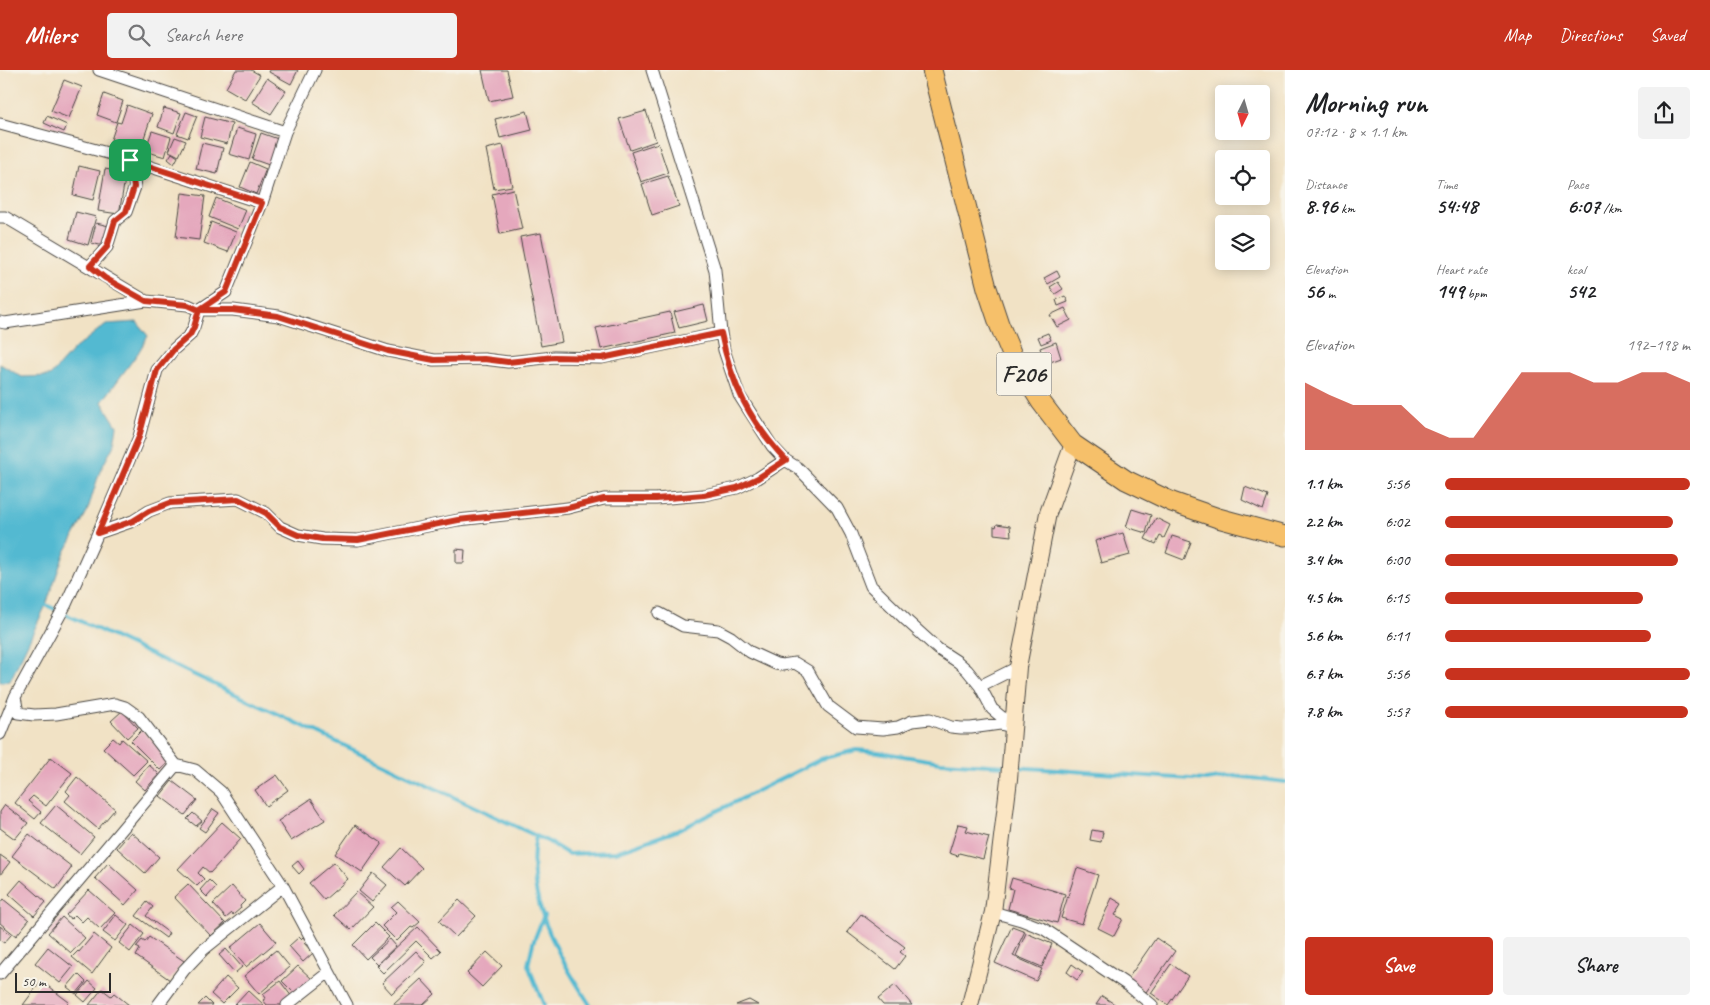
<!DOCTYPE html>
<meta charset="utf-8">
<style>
:root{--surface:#fff;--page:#f2f2f2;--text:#202124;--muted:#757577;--accent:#c8321e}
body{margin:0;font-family:Caveat,sans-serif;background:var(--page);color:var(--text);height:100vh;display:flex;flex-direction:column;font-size:19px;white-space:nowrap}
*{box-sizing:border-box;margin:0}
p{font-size:16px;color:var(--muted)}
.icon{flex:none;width:28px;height:28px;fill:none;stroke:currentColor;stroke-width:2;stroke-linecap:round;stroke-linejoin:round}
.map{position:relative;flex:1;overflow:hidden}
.details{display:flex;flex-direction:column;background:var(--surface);width:425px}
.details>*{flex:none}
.needle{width:32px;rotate:185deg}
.tools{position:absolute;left:1215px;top:15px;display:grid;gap:10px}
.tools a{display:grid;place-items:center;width:55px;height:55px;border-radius:5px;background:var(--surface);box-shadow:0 2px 12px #0003;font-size:25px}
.scale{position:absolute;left:15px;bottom:12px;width:96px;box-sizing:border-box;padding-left:5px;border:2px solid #2b2b2b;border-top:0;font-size:14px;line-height:18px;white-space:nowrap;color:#2b2b2b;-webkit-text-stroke:4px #f7f3e8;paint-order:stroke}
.pin{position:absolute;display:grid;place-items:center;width:42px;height:42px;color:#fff;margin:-21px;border-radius:10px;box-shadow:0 2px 8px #0006}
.round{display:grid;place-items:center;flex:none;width:52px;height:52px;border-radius:5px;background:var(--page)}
.headline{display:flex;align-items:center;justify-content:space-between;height:85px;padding:0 20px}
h1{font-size:28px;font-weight:700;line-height:38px}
.stats{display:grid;grid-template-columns:repeat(3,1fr);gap:8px;height:85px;padding:5px 20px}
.stats div{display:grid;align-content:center}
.stats b{font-size:21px;font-weight:700}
.stats small{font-size:14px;font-weight:400}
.stats p{font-size:14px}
.chart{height:140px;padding:10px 20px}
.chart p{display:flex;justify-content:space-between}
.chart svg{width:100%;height:90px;margin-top:5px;fill:var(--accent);opacity:.7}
.cta{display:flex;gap:10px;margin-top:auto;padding:10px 20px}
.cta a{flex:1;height:58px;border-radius:5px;background:var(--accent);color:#fff;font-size:20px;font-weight:700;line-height:58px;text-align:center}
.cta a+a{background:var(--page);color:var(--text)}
ul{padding:0 20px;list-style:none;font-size:16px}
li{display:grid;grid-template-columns:80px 60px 1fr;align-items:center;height:38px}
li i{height:12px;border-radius:6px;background:var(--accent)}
header{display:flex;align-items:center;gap:30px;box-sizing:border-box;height:70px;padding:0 25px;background:var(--accent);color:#fff}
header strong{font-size:24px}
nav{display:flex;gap:28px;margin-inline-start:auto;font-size:18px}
.search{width:350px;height:45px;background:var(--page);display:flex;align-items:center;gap:12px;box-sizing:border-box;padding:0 18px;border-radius:5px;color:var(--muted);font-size:19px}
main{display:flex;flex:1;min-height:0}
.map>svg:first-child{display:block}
.water{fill:#53b9d1;stroke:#3f727e}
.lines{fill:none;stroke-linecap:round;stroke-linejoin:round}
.stream{stroke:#53b9d1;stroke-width:4}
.building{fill:#e5a8bd}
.street-casing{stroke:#494642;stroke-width:13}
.secondary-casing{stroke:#494642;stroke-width:18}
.primary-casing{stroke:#494642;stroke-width:21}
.street{stroke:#fff;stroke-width:11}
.secondary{stroke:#fbe6c4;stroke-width:16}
.primary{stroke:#f6c06b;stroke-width:19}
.route-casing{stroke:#fff;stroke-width:10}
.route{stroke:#c8321e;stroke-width:6}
.labels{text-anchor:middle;stroke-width:5;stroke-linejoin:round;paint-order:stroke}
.shield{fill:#f7f3e8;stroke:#686764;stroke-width:1}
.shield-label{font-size:24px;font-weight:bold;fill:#2b2b2b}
</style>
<header>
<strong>Milers</strong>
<div class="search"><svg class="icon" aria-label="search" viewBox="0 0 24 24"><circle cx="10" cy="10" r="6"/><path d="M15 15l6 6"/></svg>Search here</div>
<nav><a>Map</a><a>Directions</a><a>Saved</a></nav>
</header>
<main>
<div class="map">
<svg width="1285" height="935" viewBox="0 0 1285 935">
<rect width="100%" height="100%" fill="#f7f3e8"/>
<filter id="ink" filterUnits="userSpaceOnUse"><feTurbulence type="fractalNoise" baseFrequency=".02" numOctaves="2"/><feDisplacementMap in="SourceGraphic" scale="10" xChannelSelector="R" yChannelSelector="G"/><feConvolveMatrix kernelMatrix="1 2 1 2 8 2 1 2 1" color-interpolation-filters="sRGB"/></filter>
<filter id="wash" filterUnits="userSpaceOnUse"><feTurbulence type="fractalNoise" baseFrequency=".0096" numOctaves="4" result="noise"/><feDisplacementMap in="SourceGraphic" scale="20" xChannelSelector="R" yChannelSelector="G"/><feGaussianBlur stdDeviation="1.12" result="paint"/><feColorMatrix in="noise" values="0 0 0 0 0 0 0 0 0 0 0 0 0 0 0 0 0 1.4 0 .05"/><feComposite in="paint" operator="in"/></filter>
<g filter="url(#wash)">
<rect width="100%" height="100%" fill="#f1e2c5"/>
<path class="water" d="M137,252L148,266L138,283L102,332L117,356L114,375L100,401L87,442L64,484L46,535L10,611L0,612V294L22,307L50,306L74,279L106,254Z"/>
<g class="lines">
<path class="stream" d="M46,535L549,772L568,784L616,782L679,760L821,689L856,680L878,682L941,692L1006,696
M1013,697L1206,710L1234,706L1285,712
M536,766C523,827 558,886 590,935
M544,935L528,895L533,873L544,845"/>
</g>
<g id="blocks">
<path class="building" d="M236,0H251L260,5L245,29L226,18Z
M270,0H298L291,14L269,2Z
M482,0H507L513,26L489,31Z
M267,8L286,21L271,44L252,32Z
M64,10L82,17L69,48L51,41Z
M104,24L123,31L116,52L97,45Z
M127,35L152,44L139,83L110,73L117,52L121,53Z
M164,38L181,43L174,63L158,57Z
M527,41L532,60L500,68L495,49Z
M646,41L656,71L630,80L619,49Z
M186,42L197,46L188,68L177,64Z
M47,46L67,55L64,62L44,53Z
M205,47L232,54L227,74L200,67Z
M237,58L256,64L249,90L229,84Z
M152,61L171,67L165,87L145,81Z
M261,63L278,69L269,95L252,89Z
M175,67L186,71L179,86L169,81Z
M202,73L223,78L217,104L196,99Z
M658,73L668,103L641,112L631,82Z
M503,75L512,116L494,119L486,79Z
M172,83L178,87L174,94L168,89Z
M250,92L266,99L256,124L240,117Z
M79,96L100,101L93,130L73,125Z
M105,99L126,103L119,144L98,141Z
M668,106L679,136L652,145L642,114Z
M513,119L522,159L500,164L492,124Z
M182,123L205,126L199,170L176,167Z
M216,128L246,140L238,159L209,147Z
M76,142L96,147L88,175L69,169Z
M211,152L236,162L228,182L204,173Z
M96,153L109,156L104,176L91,173Z
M541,163L562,272L541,276L520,167Z
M1057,201L1060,207L1048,214L1044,208Z
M1058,212L1063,219L1055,224L1050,217Z
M1065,226L1068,232L1058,236L1056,230Z
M704,235L708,251L679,258L674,242Z
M1065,238L1071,250L1057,257L1050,245Z
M670,242L675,263L601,279L596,258Z
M1048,263L1051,270L1041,274L1038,267Z
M1056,272L1061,288L1045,294L1040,278Z
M1245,417L1268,426L1263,440L1242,430Z
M1132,439L1151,445L1146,463L1126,457Z
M1156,448L1170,455L1164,468L1160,466L1156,474L1145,469Z
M997,454L1010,456L1011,466L994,464V456L996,457Z
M1123,463L1130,485L1101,493L1095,471Z
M1172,466L1191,472L1184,490L1166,483Z
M456,479L465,480L464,493H456Z
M122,641L138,658L127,668L111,651Z
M142,660L171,690L160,700L131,671Z
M113,668L119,673L122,669L147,691L133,705L103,678Z
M51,687L72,703L46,736L33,726L28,731L41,742L35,749L15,733Z
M149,695L159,704L145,720L135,711Z
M277,705L288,720L266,736L255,720Z
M77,707L115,739L98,759L65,731L70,725L66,721Z
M172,711L197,730L185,745L160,726Z
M311,729L325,750L291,771L278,751Z
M5,735L28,753L15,769L0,758V742Z
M56,735L94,767L80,784L41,753Z
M213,739L219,743L205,762L199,758Z
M193,743L202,751L196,756L187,749Z
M222,752L241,769L210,803L203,797L198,803L204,809L197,816L178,799Z
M958,754L968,756L966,761L989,767L983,789L959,783L958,786L949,783Z
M355,755L382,773L362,802L335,784Z
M1092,760L1103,762L1101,772L1090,770Z
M131,762L159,787L145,803L117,778Z
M29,764L72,797L56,819L12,786Z
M401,778L422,798L405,816L384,797Z
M0,785L10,792L0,805Z
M298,791L304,799L299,804L292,796Z
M334,792L348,809L324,830L309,813Z
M108,793L138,820L125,835L95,808Z
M1077,798L1098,805L1082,854L1061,848Z
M373,803L387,815L372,832L359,821Z
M1012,808L1065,824L1057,853L1008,839L1013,819L1009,818Z
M21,810L46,832L34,846L9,824Z
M209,810L216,817L207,827L200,820Z
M188,814L225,853L211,866L174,827Z
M232,816L245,831L240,836L241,838L233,845L232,843L226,848L213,834Z
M89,820L115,843L100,859L87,847L82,852L75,845L71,849L66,845Z
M356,822L373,837L351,860L334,845Z
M1112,828L1122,834L1115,845L1123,849L1114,866L1098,858Z
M3,829L29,850L16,866L0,853V833Z
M459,830L476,846L456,867L439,851Z
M398,831L420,852L413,858L411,857L397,871L382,856L396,842L391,837Z
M147,832L153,837L146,846L169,863L166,868L136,846Z
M861,844L905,877L900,882L905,886L895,899L847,862Z
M116,845L128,855L115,871L103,862Z
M62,847L85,868L71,883L48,863Z
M260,853L276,872L246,897L230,878Z
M375,853L389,867L366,889L353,875Z
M133,855L144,864L130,882L119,873Z
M0,856L11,865L4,873L0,870Z
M1012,856L1025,861L1013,886L1042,899L1036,911L995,893Z
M418,857L441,881L433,888L416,871L383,903L376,896Z
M1026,863L1052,874L1042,897L1016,886Z
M94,864L111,878L92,904L72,887L78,881L79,882Z
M149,867L184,891L170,910L136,886L140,879L136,877L142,870L145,872Z
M299,867L301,869L303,867L306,871L304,873L313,883L303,892L289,876Z
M1156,868L1175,881L1146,922L1127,910Z
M390,869L396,876L377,894L370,887Z
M48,877L73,897L60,913L35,893Z
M226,879L242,897L235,903L219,885Z
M276,880L290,897L259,924L244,906Z
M416,881L426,892L392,924L382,913Z
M487,882L502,896L482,917L467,903Z
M1072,894L1083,902L1077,910L1067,902Z
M1171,894L1188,906L1168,935L1151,923Z
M298,896L312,909L296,925L282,911Z
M78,904L86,912L76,924L67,917Z
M226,907L238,918L222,934L211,924Z
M421,909L435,924L423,935H393Z
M41,911L69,932L66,935H23Z
M89,911L97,918L85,932L77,925Z
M280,911L292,927L282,935H267L263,930L266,928L263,924Z
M895,915L912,935H883L878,929Z
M102,919L111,926L114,923L129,935H89Z
M248,920L264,935H234Z
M1102,926L1116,935H1096Z
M205,928L212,935H198Z
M749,930L758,935H736L741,933Z"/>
</g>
</g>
<g filter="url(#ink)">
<use href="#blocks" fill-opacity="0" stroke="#494642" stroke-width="1"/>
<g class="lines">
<defs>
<path id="street" d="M99,0L285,62
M652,0L715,200L721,263L724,280L739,325L772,376L785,390L798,398L837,438L851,464L871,516L906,550L938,579L958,592L967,600L980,616L992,639L1004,649L1013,646
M0,54L111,84L262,133
M0,147H5L146,231
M90,196L107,177L115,151L126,142L135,117L130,90
M0,252L5,253L146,231L188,235L199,240L226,222L262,133L285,62L315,0
M98,463L133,451L149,441L170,433L238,429L266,443L280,457L298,465L322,469L358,470L458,450L568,438L604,429H656L704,425L737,418L758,408L785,390
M659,543L683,556L718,560L731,567L750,582L776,594L782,595L795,593L808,601L828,636L856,657L883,659L898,657L912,651L930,649L951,657L961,658H971L1000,654L1012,657
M980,616L1018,597
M15,627L18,643L34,645L56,644L115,634L125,637L139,647L176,695L195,700L221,722L283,816L347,935
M0,664L15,627L66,534L98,463L139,367L157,300L174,279L190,265L194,257L199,240H233L279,246L388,281L434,290L484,289L508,292L554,287L602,288L721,263
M993,842L1021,850L1044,859L1129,916L1152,935
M0,904L176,695
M158,935L184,900L203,880L283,816
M287,935L329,902"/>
<path id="secondary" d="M970,935L993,842L1009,709L1018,597L1048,443L1073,374"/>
<path id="primary" d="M932,0L987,218L999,254L1013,287L1041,332L1073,374L1126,410L1172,432L1218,448L1285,466"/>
</defs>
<use href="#street" class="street-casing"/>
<use href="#secondary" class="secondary-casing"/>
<use href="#primary" class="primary-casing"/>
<use href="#street" class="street"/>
<use href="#secondary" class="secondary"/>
<use href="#primary" class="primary"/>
</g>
</g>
<g class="lines" filter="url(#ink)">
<defs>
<path id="route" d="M130,90L134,117L126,142L115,151L107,177L90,196L105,208L146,231L188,235L199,240L194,257L190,265L174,279L157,300L139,367L98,463L133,451L149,441L170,433L238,429L266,443L280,457L298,465L322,469L358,470L458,450L568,438L604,429H656L704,425L737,418L758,408L786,390C750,352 731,314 721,263L602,288L554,287L508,292L484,289L434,290L388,281L278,246L233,240H199L226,222L262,133L130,90"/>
</defs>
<use href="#route" class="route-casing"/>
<use href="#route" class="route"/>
</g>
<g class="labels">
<rect class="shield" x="996.5" y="282.5" width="55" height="43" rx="4"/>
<g class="shield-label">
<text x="1024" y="312">F206</text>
</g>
</g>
</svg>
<div class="tools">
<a><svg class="needle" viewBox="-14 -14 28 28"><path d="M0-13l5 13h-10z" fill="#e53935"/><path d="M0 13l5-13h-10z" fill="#757577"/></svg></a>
<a><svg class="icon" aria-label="locate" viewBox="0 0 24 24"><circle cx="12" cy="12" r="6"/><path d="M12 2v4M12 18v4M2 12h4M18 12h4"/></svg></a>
<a><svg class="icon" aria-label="layers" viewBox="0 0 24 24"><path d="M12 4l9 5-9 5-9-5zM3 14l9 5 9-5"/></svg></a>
</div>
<div class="scale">50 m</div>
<div class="pin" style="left:130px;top:90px;background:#1e9e55"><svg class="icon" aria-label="arrive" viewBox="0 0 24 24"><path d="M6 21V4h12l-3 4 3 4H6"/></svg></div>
</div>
<section class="details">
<div class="headline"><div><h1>Morning run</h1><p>07:12 · 8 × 1.1 km</p></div><a class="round"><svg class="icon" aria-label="share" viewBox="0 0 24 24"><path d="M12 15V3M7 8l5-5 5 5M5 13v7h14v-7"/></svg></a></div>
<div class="stats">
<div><p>Distance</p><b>8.96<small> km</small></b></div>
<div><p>Time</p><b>54:48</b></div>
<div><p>Pace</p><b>6:07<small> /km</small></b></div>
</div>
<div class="stats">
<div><p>Elevation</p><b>56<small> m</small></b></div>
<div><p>Heart rate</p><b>149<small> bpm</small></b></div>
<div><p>kcal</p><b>542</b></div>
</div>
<div class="chart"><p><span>Elevation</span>192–198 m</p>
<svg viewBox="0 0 160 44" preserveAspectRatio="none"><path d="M0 44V11L10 17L20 22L30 22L40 22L50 33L60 38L70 38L80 22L90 6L100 6L110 6L120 11L130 11L140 6L150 6L160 11V44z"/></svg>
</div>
<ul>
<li><b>1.1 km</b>5:56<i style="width:100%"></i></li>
<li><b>2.2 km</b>6:02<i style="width:93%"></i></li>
<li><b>3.4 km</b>6:00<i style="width:95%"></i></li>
<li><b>4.5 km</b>6:15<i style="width:81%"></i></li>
<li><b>5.6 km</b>6:11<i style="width:84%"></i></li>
<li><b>6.7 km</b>5:56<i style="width:100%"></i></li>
<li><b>7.8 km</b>5:57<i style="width:99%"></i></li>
</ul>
<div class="cta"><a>Save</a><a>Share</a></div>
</section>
</main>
